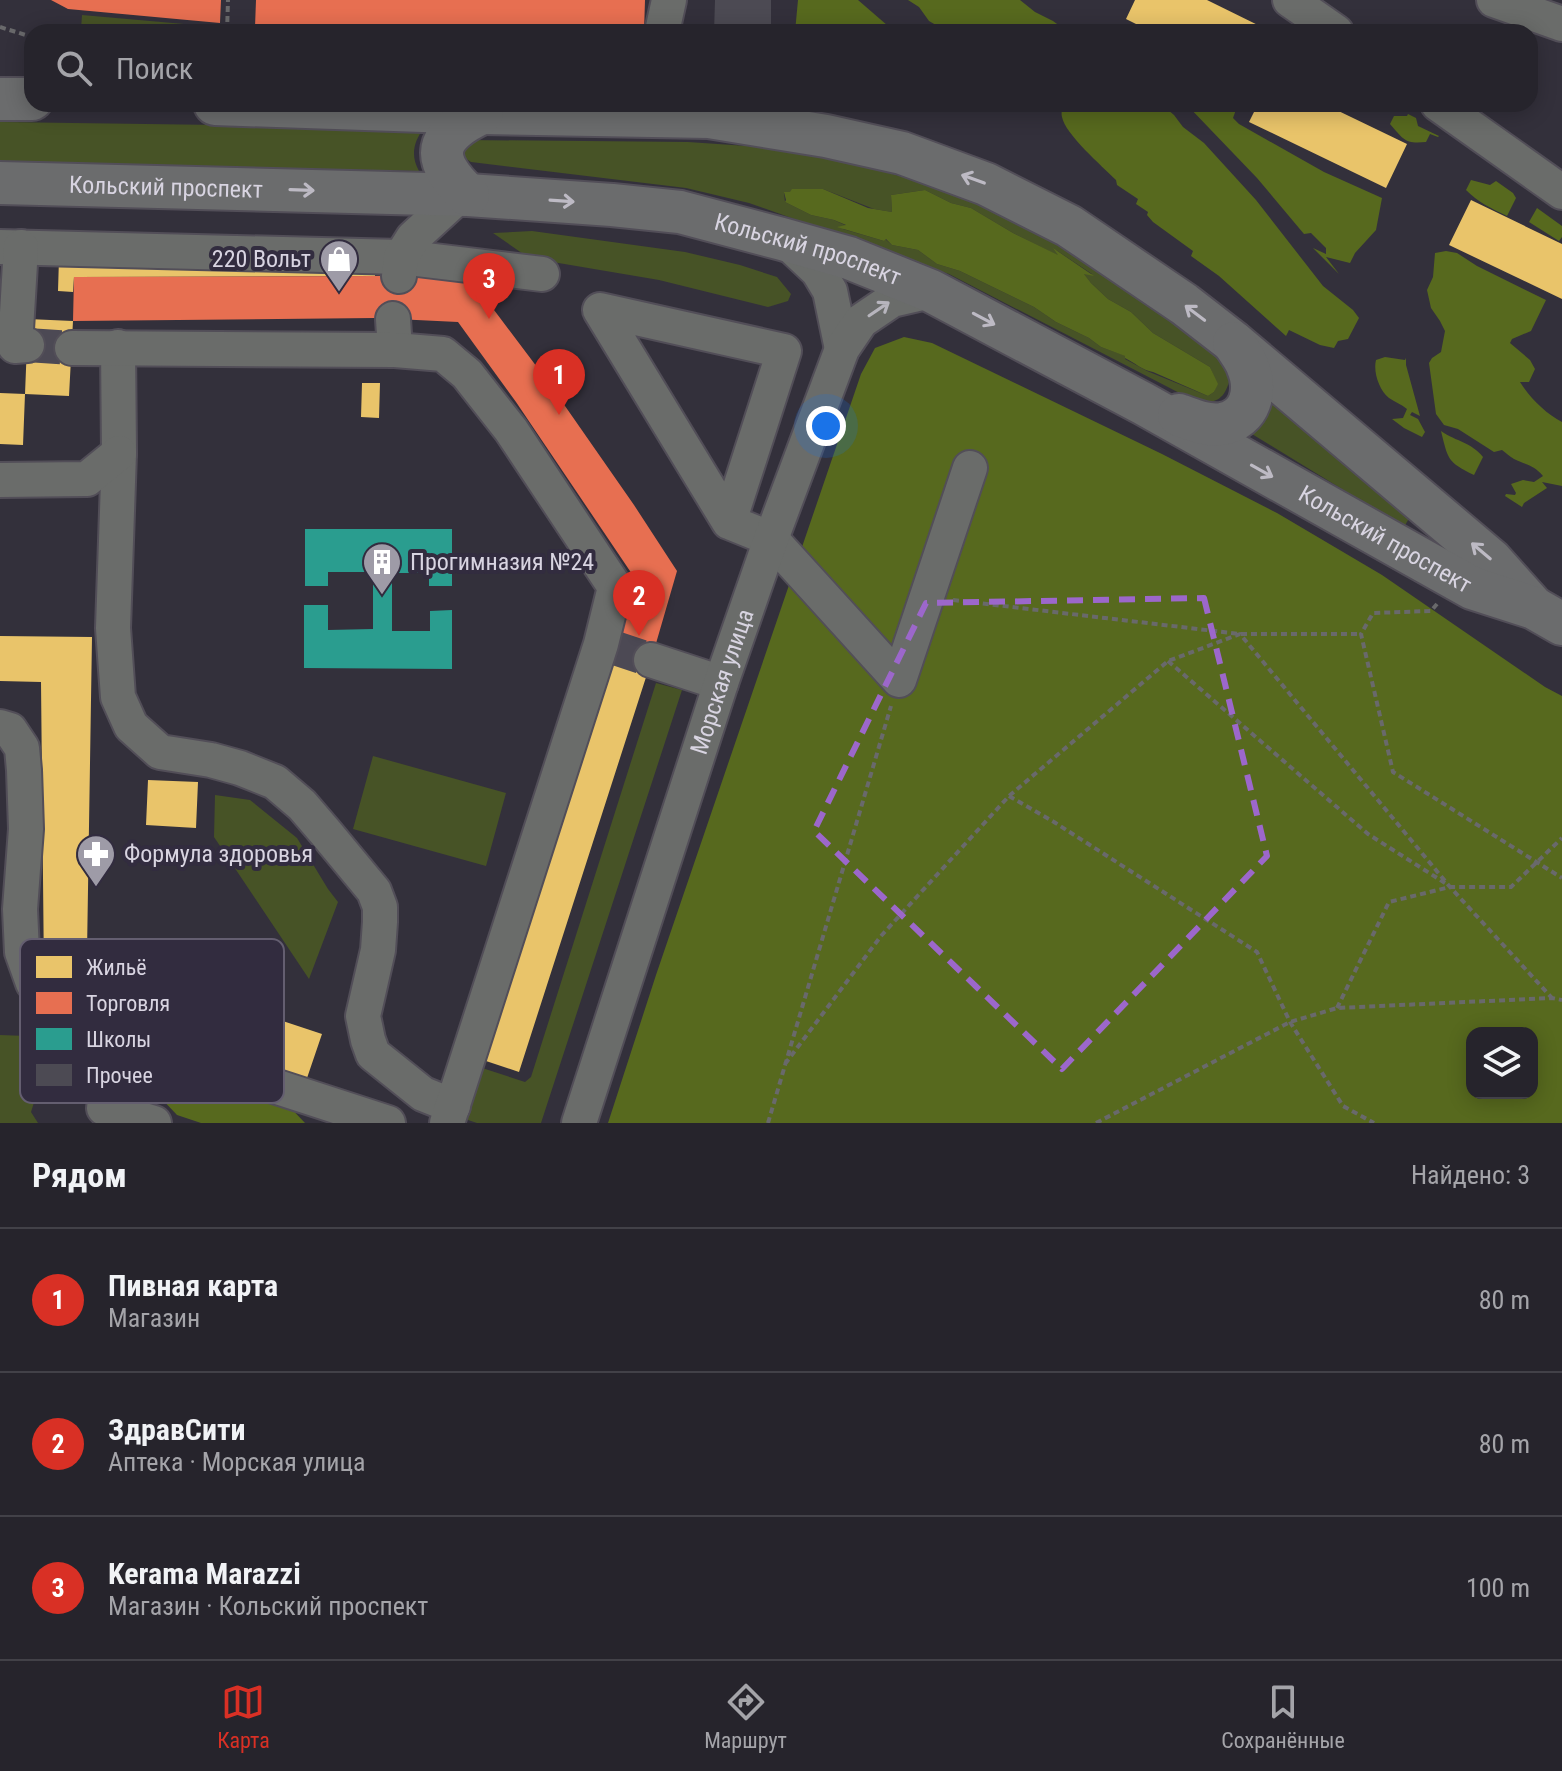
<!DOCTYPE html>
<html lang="ru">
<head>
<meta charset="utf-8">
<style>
	:root { --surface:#26242c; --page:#2e2c34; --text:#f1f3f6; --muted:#a4a4a9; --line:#424148; --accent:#d93025 }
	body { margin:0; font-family:"Roboto Condensed",sans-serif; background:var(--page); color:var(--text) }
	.controls { position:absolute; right:24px; bottom:24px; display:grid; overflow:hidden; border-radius:16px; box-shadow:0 4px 20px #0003 }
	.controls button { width:72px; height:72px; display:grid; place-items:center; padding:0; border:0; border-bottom:2px solid var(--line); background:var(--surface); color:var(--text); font:40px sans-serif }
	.you { position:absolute; left:826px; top:426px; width:28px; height:28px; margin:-20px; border:6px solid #fff; border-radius:50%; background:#1a73e8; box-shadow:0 0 0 12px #1a73e833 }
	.badge { display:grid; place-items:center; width:52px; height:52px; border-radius:50%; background:var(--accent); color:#fff; font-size:26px; font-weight:700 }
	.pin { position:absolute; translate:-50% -66px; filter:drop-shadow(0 2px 4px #0008) }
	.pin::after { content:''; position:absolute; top:42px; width:28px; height:24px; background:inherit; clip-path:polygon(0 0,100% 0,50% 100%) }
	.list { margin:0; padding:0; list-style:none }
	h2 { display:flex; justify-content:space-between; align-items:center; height:104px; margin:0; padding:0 32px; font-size:34px }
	h2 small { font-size:26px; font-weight:400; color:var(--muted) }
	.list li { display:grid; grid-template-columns:52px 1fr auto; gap:24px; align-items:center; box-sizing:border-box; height:144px; padding:0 32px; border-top:2px solid var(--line) }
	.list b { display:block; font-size:30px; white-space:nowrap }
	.list p { margin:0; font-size:26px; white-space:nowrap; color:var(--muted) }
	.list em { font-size:26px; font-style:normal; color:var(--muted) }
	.icon { flex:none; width:44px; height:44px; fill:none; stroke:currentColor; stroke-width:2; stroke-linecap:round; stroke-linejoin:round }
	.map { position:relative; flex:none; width:1562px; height:1123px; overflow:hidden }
	.search { position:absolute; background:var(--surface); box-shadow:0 4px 20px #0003; left:24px; right:24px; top:24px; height:88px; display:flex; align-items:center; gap:20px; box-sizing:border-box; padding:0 28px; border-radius:24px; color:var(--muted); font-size:30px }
	.sheet { height:536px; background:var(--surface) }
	nav { display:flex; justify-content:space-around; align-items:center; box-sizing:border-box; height:112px; border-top:2px solid var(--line); background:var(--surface); font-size:22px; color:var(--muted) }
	nav a { display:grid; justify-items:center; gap:4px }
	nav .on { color:var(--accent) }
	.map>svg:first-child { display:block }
</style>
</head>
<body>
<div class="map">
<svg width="1562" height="1123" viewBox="0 0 1562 1123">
	<rect width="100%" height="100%" fill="#33303b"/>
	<path fill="#475326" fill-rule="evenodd" d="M82 15 218 27V32H90L81 29Z
		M0 122 424 128C414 141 410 155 419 171L0 162Z
		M467 140 688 142 762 147 833 158 929 184 990 208 1066 248 1213 348 1231 375C1225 400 1217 405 1193 400L949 274 749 203 686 188 471 162 462 156ZM823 189 874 209 892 212 891 195 925 190 951 203 971 208 1013 233 1059 256 1056 250 1092 274 1083 273 1091 283 1108 299 1131 312 1153 333 1210 367 1217 384 1214 392 1208 396 1147 371 1125 359 1126 356 1101 347 1089 338 1056 322 1034 307 960 271 937 264 918 250 892 245 885 239 884 241 843 229 847 226 834 220 811 215 785 202 784 193Z
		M532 231 685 252 740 265 777 277 791 294 788 301 768 307 659 280 529 258 493 233Z
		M1272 394 1411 515 1404 527 1247 431C1263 421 1269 414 1272 394Z
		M656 683 682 690 541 1123H477L462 1118 476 1066 525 1082 531 1077Z
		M373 756 506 793 486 866 353 829Z
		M215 795 250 800 297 838 328 889 338 902 309 979 214 837Z
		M0 1035 27 1036 33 1052 30 1090 36 1096 31 1112 38 1123H0Z"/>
	<path fill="#57691e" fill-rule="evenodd" d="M798 0H858L895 32H795Z
		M908 0H1020L1035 12 1053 21 1068 32H948L929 21 919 7Z
		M1063 104H1161L1174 115 1183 127 1204 143 1256 200 1323 286 1353 310 1359 318 1348 339 1338 341 1334 348 1320 345 1289 330 1286 336 1219 276 1191 256 1193 251 1153 222 1147 215 1148 212 1136 204 1138 199 1117 185 1116 180C1102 166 1065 134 1062 117 1061 114 1062 107 1063 104Z
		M1186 104H1238L1233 118 1239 124 1324 172 1382 198 1376 230 1355 253 1350 263 1326 257 1339 274 1313 248 1326 254V248L1311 233 1304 234 1257 178Z
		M1408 114 1416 118 1418 126 1439 136 1438 137 1430 134 1426 142C1405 144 1404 140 1390 124L1394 116H1407Z
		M1471 180 1490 185 1496 181 1513 193 1516 198 1507 216C1492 209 1478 202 1466 190Z
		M792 189H823L868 208 892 212 891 195 925 190 951 203 971 208 1013 233 1058 255 1053 248 1094 276 1084 274 1091 283 1108 299 1131 312 1153 333 1210 367 1218 384 1214 392 1208 396 1153 372C1142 370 1135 363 1125 358V356L1101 347 1089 338 1056 322 1034 307 960 271 937 264 918 250 892 245 886 239 884 241 837 227 846 225 834 220 811 215 785 202 786 200 784 192H790Z
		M1537 208 1562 226V237L1559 241 1529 222Z
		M1446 251 1457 253 1477 266 1546 300 1531 331 1512 339 1510 343 1530 360 1535 369 1529 382H1520C1529 397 1546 414 1562 422V486L1542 482 1547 488 1524 503 1522 507 1505 496 1506 494 1515 495 1516 493 1511 484 1523 480 1534 482 1543 476C1534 465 1526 465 1514 459 1509 456 1506 453 1502 450L1494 452 1458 429 1444 425 1436 414 1429 363 1432 358 1441 352 1445 331 1440 321 1431 308 1427 290 1433 277 1435 253Z
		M904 337 932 343 1162 454 1277 513 1382 575 1545 687 1562 696V1123H608L656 975 861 374 875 348ZM1472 1033H1532V1093H1472Z
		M1385 357 1405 360 1406 358V365L1420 416 1412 412 1410 415 1418 419 1425 432 1422 437 1404 428 1392 419 1403 418 1407 409C1401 404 1395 402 1389 398 1379 390 1373 372 1376 360Z
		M1441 431C1457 442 1471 442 1483 457L1474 475C1447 462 1448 459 1441 431Z
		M168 1058 285 1102 305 1123H201L177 1115 159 1096 154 1066Z"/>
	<path fill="#e9c46a" d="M1135 0H1207L1272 32H1152L1126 19Z
		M1258 104H1324L1407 144 1386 188 1249 122Z
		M1471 200 1562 244V299L1449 245Z
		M59 258 376 262 375 276 74 277 73 292 58 291Z
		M28 319 73 321 69 396 25 394Z
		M362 383H380L379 418 361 417Z
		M0 393 25 394 23 445 0 444Z
		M0 636 92 637 87 953 141 974 322 1034 306 1081 125 1021 75 1002 44 975 41 682 0 681Z
		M605 657 648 671 519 1072 477 1058Z
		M148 780 198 782 196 828 146 825Z"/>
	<path fill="#e76f51" d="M51 0H221L220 23 68 9Z
		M256 0H645L644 32H353L255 27Z
		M467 274 549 383 634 505 677 571 648 671 605 657 632 574 516 402 458 322 375 318 73 321 74 277 375 276Z"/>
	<path fill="#2a9d8f" d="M305 529H452V586H429V573H392V631H430V611L452 610V669L304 668V605H328V630L373 629V572H328V586H305Z"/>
	<path fill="#4c4a53" d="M715 0H771V32H714Z"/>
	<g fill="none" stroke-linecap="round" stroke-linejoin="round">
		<path stroke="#4c4954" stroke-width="34" stroke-dasharray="34 17" stroke-linecap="butt" d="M27 345 72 348
			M609 646 651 660"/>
		<g stroke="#524e58" stroke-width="38">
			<g id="minor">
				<path d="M1290 0 1336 32"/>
				<path d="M1494 0 1562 24"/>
				<path d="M662 32 669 0"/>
				<path d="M1438 104 1562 192"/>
				<path d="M786 241 818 271 830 291 842 349"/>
				<path d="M0 247 401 257 542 274"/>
				<path d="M21 247 15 346 27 345"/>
				<path d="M399 276 401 257 413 238 461 194"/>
				<path d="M393 319 395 350"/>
				<path d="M118 347 119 453 113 628 118 697 131 726 160 752 211 760 240 768 275 782 302 805 326 833 374 891 380 907V922L378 950 363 1016 368 1040 373 1054 423 1094 453 1106"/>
				<path d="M72 348 395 350 443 354 467 374 511 430 615 587 601 644 447 1123"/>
				<path d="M0 480 87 479 119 453"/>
				<path d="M729 522 784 351 600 310 729 522 771 539 899 680 970 468"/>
				<path d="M651 660 721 683"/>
				<path d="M0 727 10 730 22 748 24 770 26 829 20 909 22 952 33 983 63 1014 105 1031 388 1123"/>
				<path d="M104 1108 154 1123"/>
				<path id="s1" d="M579 1123 721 683 771 539 842 349 861 321 892 300 931 291"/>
			</g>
		</g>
		<g stroke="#524e58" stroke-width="46">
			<g id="major">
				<path d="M0 99H32"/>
				<path d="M215 104 482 113 709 117 826 136 902 153 986 184 1069 226 1184 304 1233 342 1491 560 1533 607"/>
				<path id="s2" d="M0 183 468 195 612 205 680 212 782 239 849 258 931 291 1144 404 1472 588 1534 608 1562 624"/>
				<path d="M468 195C429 159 434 135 482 113"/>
				<path d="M1179 415C1192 420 1207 426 1222 424 1251 419 1258 390 1247 365 1244 357 1238 350 1234 343"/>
			</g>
		</g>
		<path stroke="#69696b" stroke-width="4" stroke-dasharray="6 4" stroke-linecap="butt" d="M0 27 32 37
			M227 32 228 0
			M953 600 1240 634H1361
			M1437 604 1431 611 1373 613 1361 634 1393 772 1562 878
			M1168 661 1368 834 1445 883
			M1009 796 1054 822 1257 952 1290 1022 1343 1106 1374 1123
			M1337 1008 1389 902 1450 887H1511L1562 838
			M785 1064 881 936 1009 796 1168 661 1240 634 1450 887 1552 998
			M768 1123 891 706
			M1096 1123 1290 1022 1337 1008 1552 998 1562 1000"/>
		<use href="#minor" stroke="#6a6c6a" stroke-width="34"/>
		<use href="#major" stroke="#6b6c6d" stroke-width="42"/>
	</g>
	<defs><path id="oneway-shaft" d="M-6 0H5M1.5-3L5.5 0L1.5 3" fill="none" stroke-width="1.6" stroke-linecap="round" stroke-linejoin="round" transform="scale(2)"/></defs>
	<g stroke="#bdbac4">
		<use href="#oneway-shaft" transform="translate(973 179) rotate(-160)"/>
		<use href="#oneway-shaft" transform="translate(302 190) rotate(2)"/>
		<use href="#oneway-shaft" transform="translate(562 201) rotate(4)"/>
		<use href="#oneway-shaft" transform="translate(1195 313) rotate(-143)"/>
		<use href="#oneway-shaft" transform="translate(984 319) rotate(28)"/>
		<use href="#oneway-shaft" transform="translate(1262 471) rotate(29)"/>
		<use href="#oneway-shaft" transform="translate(1481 551) rotate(-140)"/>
	</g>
	<use stroke="#b7b5bd" href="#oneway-shaft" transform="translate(879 309) rotate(-34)"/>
	<path fill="none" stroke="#9c67cb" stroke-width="6" stroke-dasharray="16 10" stroke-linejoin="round" d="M1204 598 1267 856 1062 1069 814 831 926 603Z"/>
	<defs>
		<g id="shop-pin" transform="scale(2)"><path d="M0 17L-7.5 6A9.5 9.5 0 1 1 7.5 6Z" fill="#9e9ba7" stroke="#322c3f"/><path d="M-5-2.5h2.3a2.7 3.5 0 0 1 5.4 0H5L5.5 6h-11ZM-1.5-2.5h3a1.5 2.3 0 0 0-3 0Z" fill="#fff"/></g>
		<g id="building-pin" transform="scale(2)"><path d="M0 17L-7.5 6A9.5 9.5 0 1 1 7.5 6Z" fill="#9e9ba7" stroke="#322c3f"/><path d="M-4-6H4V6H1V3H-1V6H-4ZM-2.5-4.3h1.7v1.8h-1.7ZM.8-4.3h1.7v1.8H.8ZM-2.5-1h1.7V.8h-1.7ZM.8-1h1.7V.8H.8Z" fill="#fff"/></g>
		<g id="pharmacy-pin" transform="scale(2)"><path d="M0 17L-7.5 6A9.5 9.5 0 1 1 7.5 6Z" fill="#9e9ba7" stroke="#322c3f"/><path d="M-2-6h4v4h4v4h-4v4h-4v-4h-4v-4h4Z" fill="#fff"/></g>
	</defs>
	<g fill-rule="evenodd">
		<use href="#shop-pin" x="339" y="259"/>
		<use href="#building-pin" x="382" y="562"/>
		<use href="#pharmacy-pin" x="96" y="854"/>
	</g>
	<g text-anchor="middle" stroke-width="8" stroke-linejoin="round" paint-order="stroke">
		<g font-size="24" fill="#d8d4e1" stroke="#322c3f">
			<text dy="8" stroke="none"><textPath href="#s2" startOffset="166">Кольский проспект</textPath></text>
			<text dy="8" stroke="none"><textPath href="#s2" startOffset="814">Кольский проспект</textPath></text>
			<text dy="8" stroke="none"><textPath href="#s2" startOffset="1462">Кольский проспект</textPath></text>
			<text dy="8" stroke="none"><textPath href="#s1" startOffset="464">Морская улица</textPath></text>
		</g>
		<g font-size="24" fill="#d8d4e1" stroke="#322c3f" text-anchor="start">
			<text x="311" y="267" text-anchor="end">220 Вольт</text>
			<text x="410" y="570">Прогимназия №24</text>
			<text x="124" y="862">Формула здоровья</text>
		</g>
	</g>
	<rect x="20" y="939" width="264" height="164" rx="12" fill="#322c3f" stroke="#645e70" stroke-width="2"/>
	<rect x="36" y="956" width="36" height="22" fill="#e9c46a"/>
	<rect x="36" y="992" width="36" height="22" fill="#e76f51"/>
	<rect x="36" y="1028" width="36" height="22" fill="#2a9d8f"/>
	<rect x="36" y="1064" width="36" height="22" fill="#4c4a53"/>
	<g font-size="22" fill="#d8d4e1">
		<text x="86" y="975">Жильё</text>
		<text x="86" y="1011">Торговля</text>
		<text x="86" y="1047">Школы</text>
		<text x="86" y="1083">Прочее</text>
	</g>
</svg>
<div class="controls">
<button><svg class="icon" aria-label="layers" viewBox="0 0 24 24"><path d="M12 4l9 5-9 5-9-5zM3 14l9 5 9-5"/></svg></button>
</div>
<div class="you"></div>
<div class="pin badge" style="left:559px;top:415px">1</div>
<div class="pin badge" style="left:639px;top:636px">2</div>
<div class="pin badge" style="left:489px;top:319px">3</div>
<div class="search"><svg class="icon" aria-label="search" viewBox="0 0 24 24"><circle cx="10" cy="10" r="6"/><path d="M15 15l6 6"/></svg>Поиск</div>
</div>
<section class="sheet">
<h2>Рядом<small>Найдено: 3</small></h2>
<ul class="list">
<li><span class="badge">1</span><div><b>Пивная карта</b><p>Магазин</p></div><em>80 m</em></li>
<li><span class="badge">2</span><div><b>ЗдравСити</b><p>Аптека · Морская улица</p></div><em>80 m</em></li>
<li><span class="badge">3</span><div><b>Kerama Marazzi</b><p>Магазин · Кольский проспект</p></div><em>100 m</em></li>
</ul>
</section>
<nav>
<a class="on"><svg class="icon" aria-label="map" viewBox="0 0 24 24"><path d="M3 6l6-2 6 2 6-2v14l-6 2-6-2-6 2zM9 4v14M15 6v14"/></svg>Карта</a>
<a><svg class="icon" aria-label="directions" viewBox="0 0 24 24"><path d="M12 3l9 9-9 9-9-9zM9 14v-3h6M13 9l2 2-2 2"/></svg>Маршрут</a>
<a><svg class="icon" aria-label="saved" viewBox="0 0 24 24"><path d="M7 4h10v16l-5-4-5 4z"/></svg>Сохранённые</a>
</nav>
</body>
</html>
